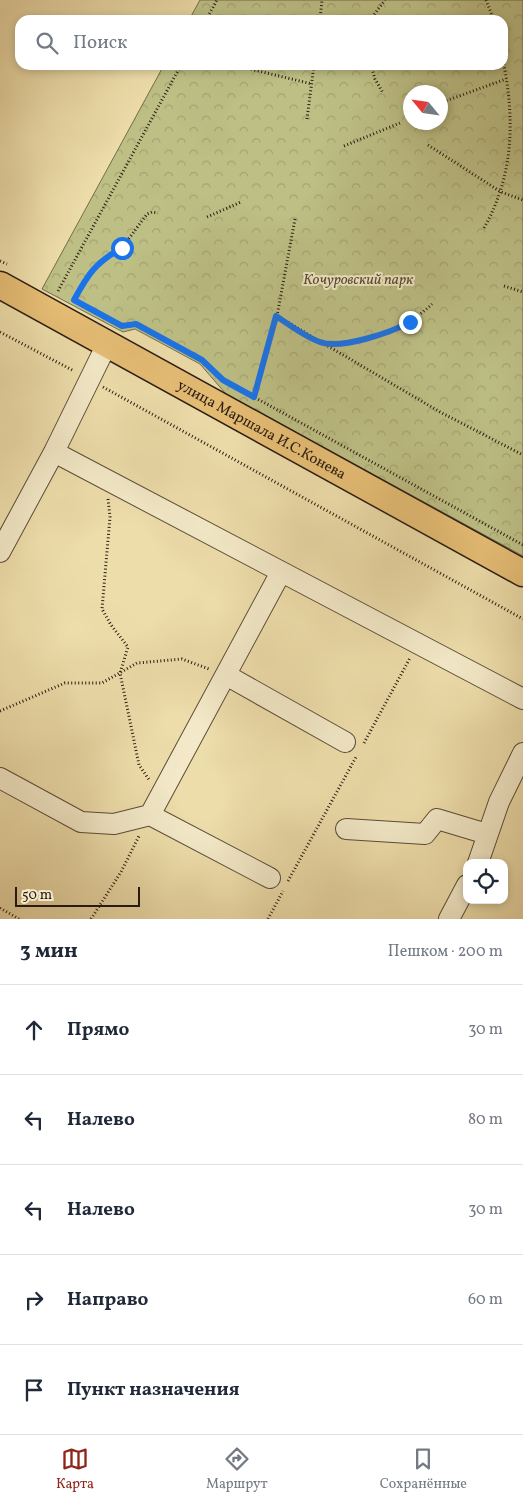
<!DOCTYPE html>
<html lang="ru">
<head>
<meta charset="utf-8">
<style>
	:root { --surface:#fff; --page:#f2f2f3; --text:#1f2937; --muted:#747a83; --line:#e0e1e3; --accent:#8f2418 }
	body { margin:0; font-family:Vollkorn,serif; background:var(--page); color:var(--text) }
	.controls { position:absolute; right:15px; bottom:15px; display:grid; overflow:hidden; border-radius:10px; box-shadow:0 2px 8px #0003 }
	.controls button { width:45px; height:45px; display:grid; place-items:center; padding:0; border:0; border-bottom:1px solid var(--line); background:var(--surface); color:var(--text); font:25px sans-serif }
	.compass { position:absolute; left:403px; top:85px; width:45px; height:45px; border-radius:50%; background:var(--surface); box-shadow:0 2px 8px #0003; rotate:299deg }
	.scale { position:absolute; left:15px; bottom:12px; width:125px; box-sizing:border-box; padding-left:5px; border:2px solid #2a1b12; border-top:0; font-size:14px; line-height:18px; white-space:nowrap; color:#2a1b12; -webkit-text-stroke:4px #f3e9c8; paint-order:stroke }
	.stop { position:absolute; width:15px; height:15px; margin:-11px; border:4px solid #1a73e8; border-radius:50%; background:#fff }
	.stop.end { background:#1a73e8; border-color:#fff; box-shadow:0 1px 5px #0008 }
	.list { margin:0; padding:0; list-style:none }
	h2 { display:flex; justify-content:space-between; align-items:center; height:65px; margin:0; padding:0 20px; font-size:21px }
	h2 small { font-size:16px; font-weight:400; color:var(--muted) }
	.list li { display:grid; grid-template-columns:32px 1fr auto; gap:15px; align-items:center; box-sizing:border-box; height:90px; padding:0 20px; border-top:1px solid var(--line) }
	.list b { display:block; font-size:19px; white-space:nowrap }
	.list em { font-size:16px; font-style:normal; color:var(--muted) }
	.icon { flex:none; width:28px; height:28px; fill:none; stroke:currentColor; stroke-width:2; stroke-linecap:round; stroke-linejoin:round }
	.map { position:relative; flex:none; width:523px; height:919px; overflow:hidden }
	.search { position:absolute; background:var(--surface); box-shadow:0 2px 8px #0003; left:15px; right:15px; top:15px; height:55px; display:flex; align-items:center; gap:12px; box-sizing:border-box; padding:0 18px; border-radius:15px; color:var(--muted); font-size:19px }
	.sheet { height:515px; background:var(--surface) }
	nav { display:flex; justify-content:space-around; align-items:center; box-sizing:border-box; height:70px; border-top:1px solid var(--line); background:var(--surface); font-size:14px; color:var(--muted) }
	nav a { display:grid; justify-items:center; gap:2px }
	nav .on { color:var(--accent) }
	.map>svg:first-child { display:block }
</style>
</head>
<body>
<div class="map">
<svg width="523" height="919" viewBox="0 0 523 919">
	<defs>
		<pattern id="park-crowns" width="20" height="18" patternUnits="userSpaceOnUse" patternTransform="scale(1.25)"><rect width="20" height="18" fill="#bdbf85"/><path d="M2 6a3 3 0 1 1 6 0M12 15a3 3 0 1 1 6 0" fill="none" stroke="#a3a472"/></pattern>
	</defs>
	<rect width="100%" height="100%" fill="#edddaa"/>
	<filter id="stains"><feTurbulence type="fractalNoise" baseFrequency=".004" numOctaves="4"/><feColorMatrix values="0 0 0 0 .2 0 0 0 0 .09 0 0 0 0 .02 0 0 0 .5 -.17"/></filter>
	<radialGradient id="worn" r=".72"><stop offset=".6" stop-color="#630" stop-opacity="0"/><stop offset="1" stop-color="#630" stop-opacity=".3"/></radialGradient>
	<path fill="url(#park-crowns)" stroke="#746d4c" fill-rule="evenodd" d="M200 0H523V556L226 394 200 364 135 329 123 332 42 289 164 65H503V20H189ZM410 92H440V122H410Z"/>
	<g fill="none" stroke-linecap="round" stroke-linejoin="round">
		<g stroke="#5b4c38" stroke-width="22">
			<path id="minor" d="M54 452 523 699
				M0 552 54 452 107 344
				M226 675 345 742
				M0 778 81 822 114 824 150 815 270 878
				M150 815 281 572
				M346 829 425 834 437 819 487 834
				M478 863 499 802 523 753
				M449 919 467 885"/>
		</g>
		<g stroke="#2a1b12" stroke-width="29">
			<g id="major">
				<path id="s1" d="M0 285 523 573"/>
			</g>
		</g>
		<path stroke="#2a1b12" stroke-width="3" stroke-dasharray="1 2.5" stroke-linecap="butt" d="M486 0 494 20
			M206 20 217 0
			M320 20 322 0
			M370 20 385 0
			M234 65 312 84
			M371 65 375 79 383 93
			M440 103 506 79
			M307 119 314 65
			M428 145 501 192 523 200
			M344 146 400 123
			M207 217 241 202
			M295 219 277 316 440 412 523 455
			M484 228C514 175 515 119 503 60
			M0 261 7 264
			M504 286 523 292
			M58 291 181 65
			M74 300 91 271 104 258 122 248 147 214 152 212 158 213
			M92 310 122 326 136 324 202 360 223 380 523 545
			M0 332 74 371
			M322 343C362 344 403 332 432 304
			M103 387 523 619
			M254 397 277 316
			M108 499 110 517 102 609 111 625 128 647 120 673 139 765 150 781
			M0 711 65 683H102L137 663 182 659 209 669
			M364 743 410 658
			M288 881 356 757
			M0 908 19 919
			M91 919 121 872 139 836
			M268 919 283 891"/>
		<use href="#minor" stroke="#f3e9c8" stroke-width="20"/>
		<use href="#major" stroke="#e6be75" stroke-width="26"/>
	</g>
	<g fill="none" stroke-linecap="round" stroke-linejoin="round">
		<path stroke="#1a73e8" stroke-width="6" d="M122 248C96 262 88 274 74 300L122 326 136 324 202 360 223 380 254 397 276 316C290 325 305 337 320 342 341 350 392 332 410 322"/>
	</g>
	<g text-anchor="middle" stroke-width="4" stroke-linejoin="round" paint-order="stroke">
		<g font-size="15" font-style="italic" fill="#564c34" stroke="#f3e9c8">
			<text x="358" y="284">Кочуровский парк</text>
		</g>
		<g font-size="15" fill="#2a1b12" stroke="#f3e9c8">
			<text dy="5" stroke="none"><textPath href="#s1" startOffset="299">улица Маршала И.С.Конева</textPath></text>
		</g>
	</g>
	<rect width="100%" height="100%" filter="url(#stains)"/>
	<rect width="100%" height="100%" fill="url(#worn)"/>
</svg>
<div class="controls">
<button><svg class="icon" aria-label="locate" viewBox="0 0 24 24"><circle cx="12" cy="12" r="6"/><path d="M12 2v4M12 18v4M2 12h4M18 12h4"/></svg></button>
</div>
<svg class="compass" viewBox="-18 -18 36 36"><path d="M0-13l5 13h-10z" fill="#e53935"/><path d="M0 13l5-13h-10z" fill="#747a83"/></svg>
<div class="scale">50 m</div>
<div class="stop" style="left:122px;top:248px"></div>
<div class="stop end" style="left:410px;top:322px"></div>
<div class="search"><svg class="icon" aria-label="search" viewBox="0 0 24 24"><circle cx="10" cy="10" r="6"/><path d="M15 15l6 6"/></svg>Поиск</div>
</div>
<section class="sheet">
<h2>3 мин<small>Пешком · 200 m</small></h2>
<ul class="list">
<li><svg class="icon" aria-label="ahead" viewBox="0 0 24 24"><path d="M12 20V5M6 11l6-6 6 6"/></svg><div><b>Прямо</b></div><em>30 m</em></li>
<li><svg class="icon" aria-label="left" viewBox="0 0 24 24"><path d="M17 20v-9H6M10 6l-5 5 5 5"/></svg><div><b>Налево</b></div><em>80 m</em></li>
<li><svg class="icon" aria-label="left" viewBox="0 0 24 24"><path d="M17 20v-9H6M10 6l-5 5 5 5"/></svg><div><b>Налево</b></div><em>30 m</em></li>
<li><svg class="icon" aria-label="right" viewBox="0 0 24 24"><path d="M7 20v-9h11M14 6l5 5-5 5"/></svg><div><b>Направо</b></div><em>60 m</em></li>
<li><svg class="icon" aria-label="arrive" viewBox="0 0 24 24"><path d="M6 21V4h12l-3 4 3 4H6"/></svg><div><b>Пункт назначения</b></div></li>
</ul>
</section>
<nav>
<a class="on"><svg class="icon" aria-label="map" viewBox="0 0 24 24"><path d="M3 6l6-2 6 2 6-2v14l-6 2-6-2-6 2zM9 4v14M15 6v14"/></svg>Карта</a>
<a><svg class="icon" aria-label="directions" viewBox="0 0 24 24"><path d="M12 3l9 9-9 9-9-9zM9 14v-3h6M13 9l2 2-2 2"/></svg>Маршрут</a>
<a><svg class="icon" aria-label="saved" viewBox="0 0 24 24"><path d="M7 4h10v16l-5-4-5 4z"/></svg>Сохранённые</a>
</nav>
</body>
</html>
